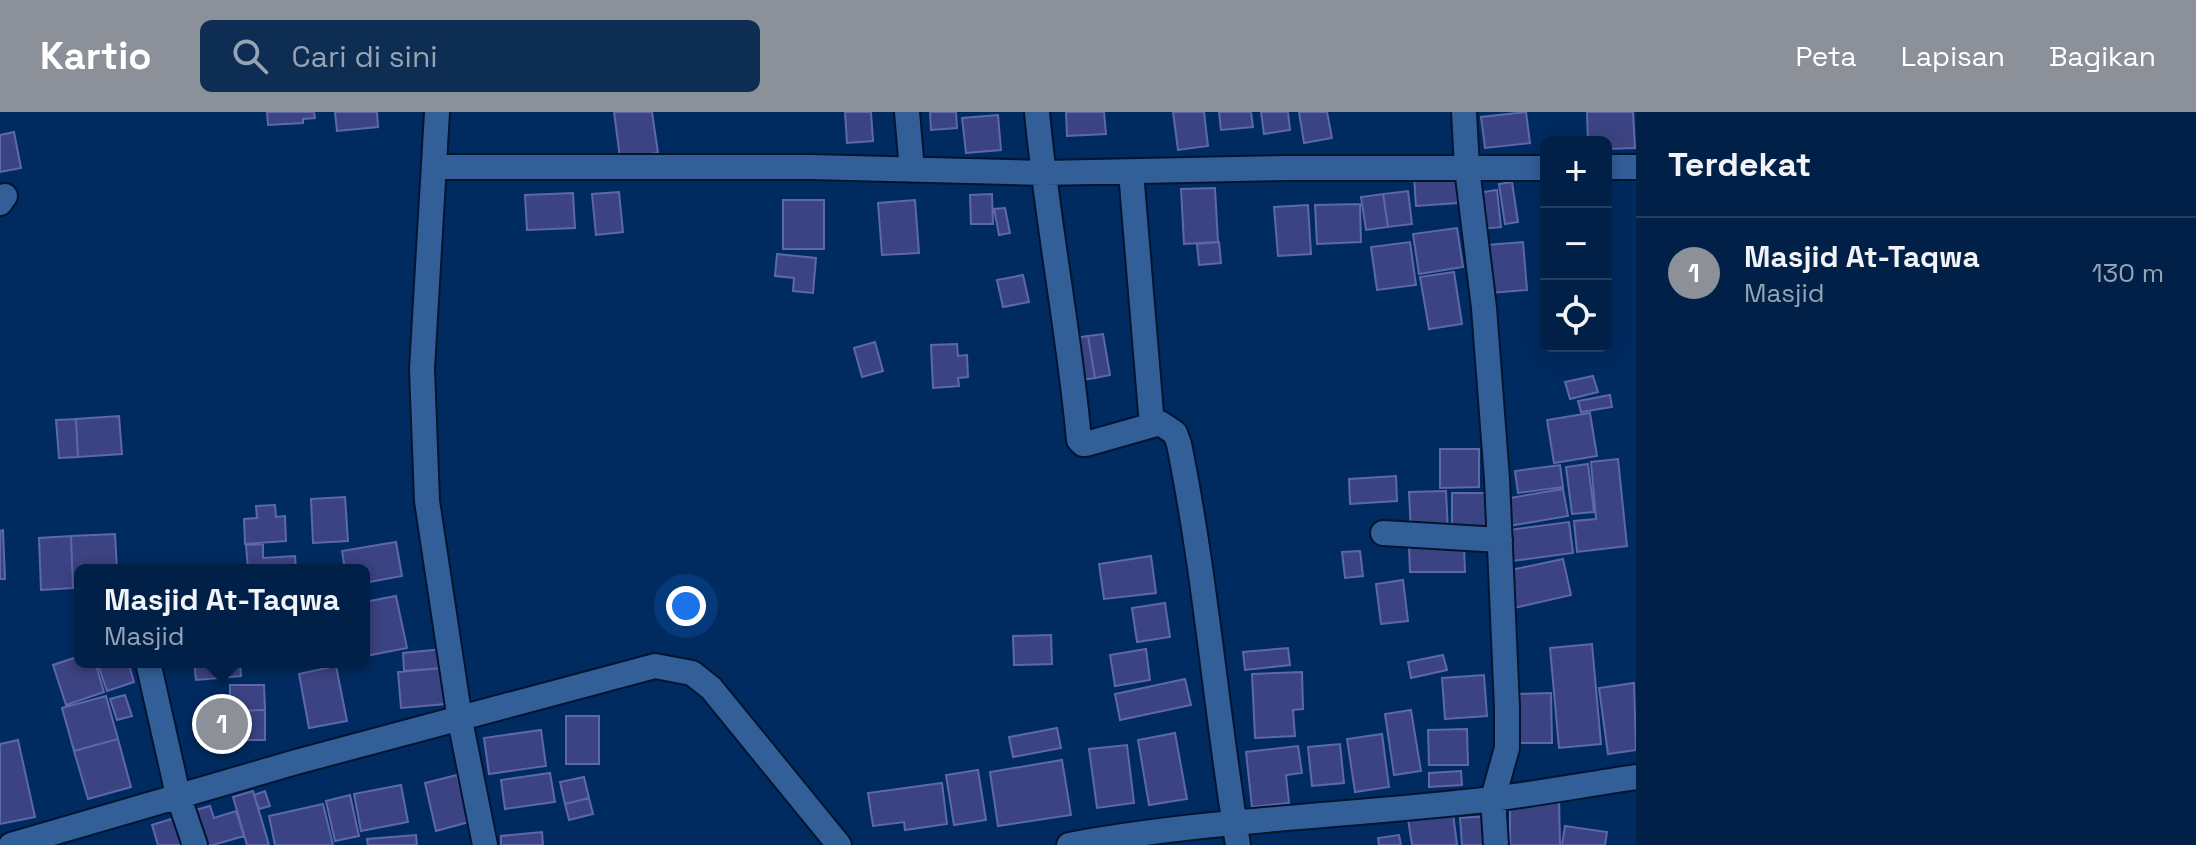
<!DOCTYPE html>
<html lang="id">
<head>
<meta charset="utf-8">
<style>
	:root { --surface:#002048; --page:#0e2d52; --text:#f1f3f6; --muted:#95a3b4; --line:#223e60; --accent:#8c9099 }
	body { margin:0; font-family:"Space Grotesk",sans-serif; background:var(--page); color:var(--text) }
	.controls { position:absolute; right:24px; top:24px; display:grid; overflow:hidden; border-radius:12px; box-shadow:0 4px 20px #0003 }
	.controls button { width:72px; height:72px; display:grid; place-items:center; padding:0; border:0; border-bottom:2px solid var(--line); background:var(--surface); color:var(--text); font:40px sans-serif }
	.you { position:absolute; left:686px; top:494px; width:28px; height:28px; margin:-20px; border:6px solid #fff; border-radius:50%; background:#1a73e8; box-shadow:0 0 0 12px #1a73e833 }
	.badge { display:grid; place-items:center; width:52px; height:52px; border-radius:50%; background:var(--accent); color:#fff; font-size:26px; font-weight:700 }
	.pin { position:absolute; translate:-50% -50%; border:4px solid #fff; box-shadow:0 2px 8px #0006 }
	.popup { position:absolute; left:74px; top:452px; width:296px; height:104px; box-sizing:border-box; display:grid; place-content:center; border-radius:12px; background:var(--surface); filter:drop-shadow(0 2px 6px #0005); font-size:26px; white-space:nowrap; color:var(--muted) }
	.popup b { font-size:30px; color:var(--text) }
	.popup::after { content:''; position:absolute; left:50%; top:100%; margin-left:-16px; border:16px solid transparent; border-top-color:var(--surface) }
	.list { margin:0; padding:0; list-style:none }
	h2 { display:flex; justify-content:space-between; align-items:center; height:104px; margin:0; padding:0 32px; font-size:34px }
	h2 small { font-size:26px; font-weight:400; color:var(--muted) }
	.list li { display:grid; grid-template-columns:52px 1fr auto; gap:24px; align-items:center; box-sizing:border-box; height:112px; padding:0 32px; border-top:2px solid var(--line) }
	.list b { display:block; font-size:30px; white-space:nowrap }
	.list p { margin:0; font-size:26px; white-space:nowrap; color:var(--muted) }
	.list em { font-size:26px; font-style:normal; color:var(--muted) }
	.icon { flex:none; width:44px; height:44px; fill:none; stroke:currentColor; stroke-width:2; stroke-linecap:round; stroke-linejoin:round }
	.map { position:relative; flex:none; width:1636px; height:733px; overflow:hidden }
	header { display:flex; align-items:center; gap:48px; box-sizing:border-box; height:112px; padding:0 40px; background:var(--accent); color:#fff }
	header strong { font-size:38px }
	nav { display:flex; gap:44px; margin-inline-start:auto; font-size:28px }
	.search { width:560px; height:72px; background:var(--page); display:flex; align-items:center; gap:20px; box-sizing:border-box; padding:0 28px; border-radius:12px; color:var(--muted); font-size:30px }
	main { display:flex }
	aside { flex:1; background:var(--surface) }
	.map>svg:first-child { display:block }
</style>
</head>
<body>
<header>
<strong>Kartio</strong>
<div class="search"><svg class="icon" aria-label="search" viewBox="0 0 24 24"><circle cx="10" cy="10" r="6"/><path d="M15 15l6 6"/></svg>Cari di sini</div>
<nav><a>Peta</a><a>Lapisan</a><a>Bagikan</a></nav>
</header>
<main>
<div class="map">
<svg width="1636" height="733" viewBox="0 0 1636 733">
	<rect width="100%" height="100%" fill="#002b60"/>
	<path fill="#3c4383" stroke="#5e67aa" stroke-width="2" d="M267 0H314L315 6 303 7V11L268 13Z
		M335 0H377L378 15 337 19Z
		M614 0H652L658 41 620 46Z
		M845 0H871L873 29 847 31Z
		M930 0H956L957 16 931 18Z
		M1066 0H1104L1106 22 1067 24Z
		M1173 0H1204L1208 34 1178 38Z
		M1219 0H1251L1253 15 1221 18Z
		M1261 0H1288L1290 18 1264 22Z
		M1299 0H1327L1332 26 1304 31Z
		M1526 0 1530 31 1485 36 1481 5Z
		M1587 0H1633L1635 36 1606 37V30H1588Z
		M998 3 1001 38 966 41 962 6Z
		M14 20 21 56 0 60V23Z
		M1456 61 1458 91 1416 94 1414 64Z
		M1512 70 1518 110 1505 112 1499 72Z
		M1215 76 1218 130 1184 132 1181 77Z
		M1497 78 1501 115 1481 117 1477 81Z
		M1408 79 1412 112 1388 115 1383 82Z
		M619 80 623 120 596 123 592 82Z
		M573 81 575 116 527 118 525 83Z
		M992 82 993 112H971L970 83Z
		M1383 82 1388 115 1366 118 1361 85Z
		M783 88H824V137H783Z
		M915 88 919 141 882 143 878 91Z
		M1360 92 1361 130 1317 132 1315 93Z
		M1308 93 1311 142 1278 144 1274 95Z
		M1005 96 1010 121 999 123 994 97Z
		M1457 116 1463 155 1419 162 1413 122Z
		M1219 130 1221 151 1199 153 1197 132Z
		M1410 130 1416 173 1377 178 1371 135Z
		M1523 130 1527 178 1491 181 1487 133Z
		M777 142 816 146 813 181 793 179 794 166 775 164Z
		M1454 160 1462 212 1429 217 1420 165Z
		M1023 163 1029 190 1003 195 997 168Z
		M1103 222 1110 263 1095 266 1088 224Z
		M1088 224 1095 266 1076 269 1069 227Z
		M875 230 883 259 862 265 854 236Z
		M957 232 958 244 967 243 968 265 958 266 959 274 933 276 931 233Z
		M1593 264 1598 280 1570 287 1565 270Z
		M1610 283 1612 295 1581 300 1578 289Z
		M1590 301 1597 344 1554 351 1547 308Z
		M119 304 122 342 78 345 76 307Z
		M76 307 78 345 59 346 56 308Z
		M1440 337H1479V375L1440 376Z
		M1618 347 1627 434 1577 440 1574 409 1596 407 1591 350Z
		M1588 352 1594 400 1572 402 1566 355Z
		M1560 353 1563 375 1518 381 1515 359Z
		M1396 364 1397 389 1350 392 1349 367Z
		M1563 377 1568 404 1503 415 1498 388Z
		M1446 379 1448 420 1411 422 1409 380Z
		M1452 381H1487L1488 424H1452Z
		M345 385 348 429 313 431 311 387Z
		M275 393 276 405 285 404 286 429 245 432 244 407 257 406 256 394Z
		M1569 410 1573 441 1512 449 1508 418Z
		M3 418 5 467H0V419Z
		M115 422 117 458H80V476H73L71 424Z
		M71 424 73 476 41 478 39 426Z
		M396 430 402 464 364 471V458H345L342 439Z
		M263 432V446L295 444 296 458H248L246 433Z
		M1409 434H1464L1465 460H1410Z
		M1360 439 1363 464 1345 466 1342 440Z
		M1151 444 1156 481 1104 487 1099 452Z
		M1563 447 1571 483 1514 496 1506 459Z
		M1403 468 1408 509 1381 512 1376 472Z
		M396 484 407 536 366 544 364 490Z
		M1165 491 1170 525 1137 530 1132 496Z
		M1051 523 1052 552 1014 553 1013 524Z
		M1592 532 1601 632 1559 636 1550 536Z
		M1288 536 1290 553 1245 558 1243 540Z
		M442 537 443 556 404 559 403 541Z
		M1146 537 1150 568 1115 574 1110 543Z
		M1443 543 1447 558 1411 566 1408 550Z
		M80 544V550H95L104 580 66 593 53 553Z
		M97 550H128L134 570 107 579Z
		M194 550H240L241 564 196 568Z
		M336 554 347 609 309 616 299 562Z
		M443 556 446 592 401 596 398 560Z
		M1302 560 1303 597 1293 598 1295 624 1255 626 1252 562Z
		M1484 563 1487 604 1445 607 1442 566Z
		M1185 567 1191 593 1120 608 1115 582Z
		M1634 571 1636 638 1608 642 1599 576Z
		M230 573H264L265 598 230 599Z
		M1551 581 1552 631H1515L1514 582Z
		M125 583 132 604 117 608 110 587Z
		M106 584 118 627 74 639 62 596Z
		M265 598V628H230V599Z
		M1411 598 1421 659 1394 663 1385 602Z
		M566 604H599V652H566Z
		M1057 616 1061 636 1013 645 1009 625Z
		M1467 617 1468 653H1429L1428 618Z
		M541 618 546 654 489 662 484 626Z
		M1175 621 1187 687 1149 693 1138 628Z
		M1382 622 1389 675 1355 680 1347 627Z
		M118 627 131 675 88 687 74 639Z
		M18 628 35 705 0 712V632Z
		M1340 632 1344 671 1312 674 1308 635Z
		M1127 633 1134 691 1097 696 1089 637Z
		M1298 634 1302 661 1286 663 1289 691 1252 695 1246 640Z
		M1062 648 1071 703 998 714 990 660Z
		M978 658 986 708 954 713 946 663Z
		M1461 659 1462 673 1429 675V661Z
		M550 661 555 690 505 697 501 668Z
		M457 663 469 710 436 719 425 671Z
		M584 665 589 686 565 692 560 670Z
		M942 671 947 712 905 718 904 710 873 714 868 681Z
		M401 673 408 710 361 719 354 682Z
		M253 679 269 733H247L233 685Z
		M265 679 270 694 259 697 254 683Z
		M350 683 359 724 335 729 326 689Z
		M589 686 593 702 569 708 565 692Z
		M1510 686H1559L1560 733H1510Z
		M323 692 333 733H275L269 704Z
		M210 694 214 706 236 699 244 724 213 733H202L192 699Z
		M1453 701 1457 733H1412L1408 707Z
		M181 704 190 733H158L152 713Z
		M1489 704 1491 733H1462L1460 706Z
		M1565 714 1607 720 1605 733H1562Z
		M542 720 543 733H501V724Z
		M416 723 417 733H368L367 727Z
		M1399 723 1401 733H1379L1378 726Z"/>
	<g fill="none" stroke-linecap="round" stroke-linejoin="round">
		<g stroke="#011531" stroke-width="28">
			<path id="minor" d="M437 0 422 257 427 389 460 608 485 733
				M907 0 912 58
				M1037 0C1047 110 1069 218 1079 328L1083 332H1086L1160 311 1175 321 1179 332C1206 465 1216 600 1238 733
				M1464 0 1467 56 1484 196 1497 367 1507 596V636L1493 686 1496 733
				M435 55H810L1043 61 1287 56H1546
				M1606 55H1636
				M1131 60 1152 313
				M0 91 5 84
				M1383 421 1500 428
				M148 550 178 683 195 733
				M11 733 296 650 655 554 692 561 711 576 839 733
				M1069 733C1209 707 1351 704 1492 687 1540 681 1588 672 1636 665"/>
		</g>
		<use href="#minor" stroke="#335f98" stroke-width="24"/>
	</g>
</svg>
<div class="controls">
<button>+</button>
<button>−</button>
<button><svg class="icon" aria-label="locate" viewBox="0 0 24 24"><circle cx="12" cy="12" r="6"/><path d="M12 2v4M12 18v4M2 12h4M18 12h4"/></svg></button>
</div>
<div class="you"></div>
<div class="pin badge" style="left:222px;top:612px">1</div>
<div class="popup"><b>Masjid At-Taqwa</b>Masjid</div>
</div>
<aside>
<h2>Terdekat<small></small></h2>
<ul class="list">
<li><span class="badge">1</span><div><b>Masjid At-Taqwa</b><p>Masjid</p></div><em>130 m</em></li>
</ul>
</aside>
</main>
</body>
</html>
